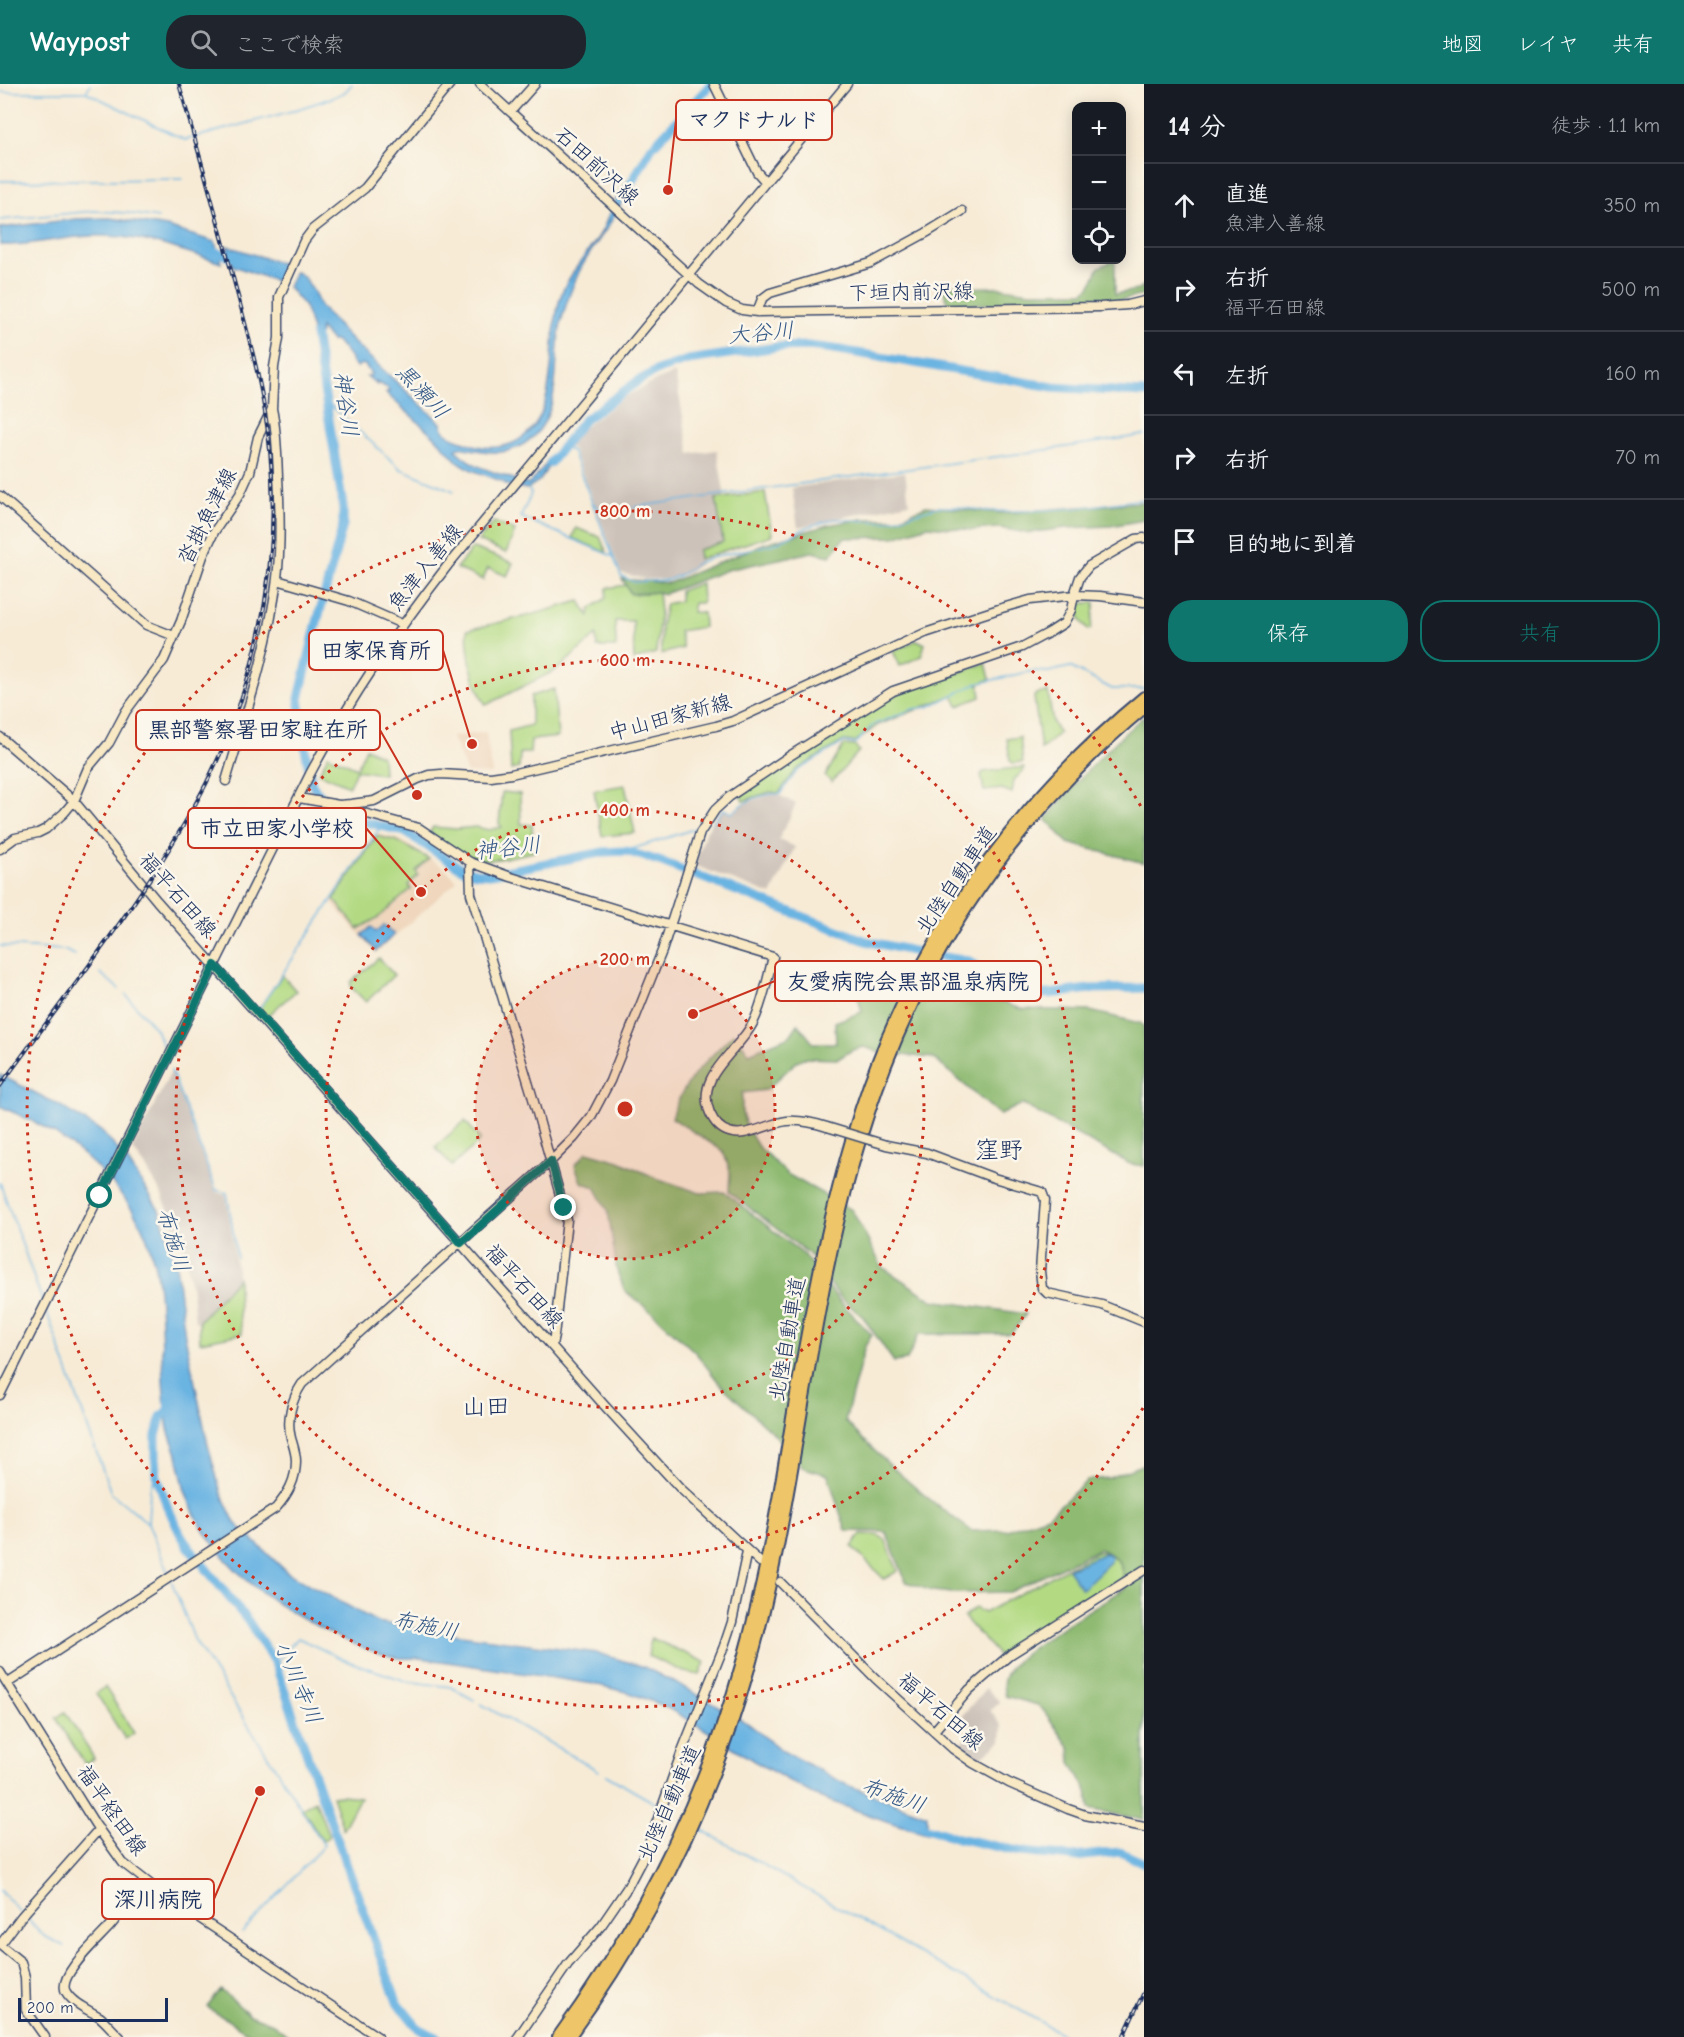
<!DOCTYPE html>
<html lang="ja">
<head>
<meta charset="utf-8">
<style>
	:root { --surface:#171b24; --page:#20242c; --text:#f1f3f6; --muted:#9ea1a6; --line:#363941; --accent:#0f766e }
	body { margin:0; font-family:"Comic Neue","Klee One",sans-serif; background:var(--page); color:var(--text) }
	.controls { position:absolute; right:18px; top:18px; display:grid; overflow:hidden; border-radius:12px; box-shadow:0 3px 15px #0003 }
	.controls button { width:54px; height:54px; display:grid; place-items:center; padding:0; border:0; border-bottom:2px solid var(--line); background:var(--surface); color:var(--text); font:30px sans-serif }
	.scale { position:absolute; left:18px; bottom:15px; width:150px; box-sizing:border-box; padding-left:6px; border:3px solid #1b2f5e; border-top:0; font-size:16px; line-height:21px; white-space:nowrap; color:#1b2f5e; -webkit-text-stroke:4px #fbf7ec; paint-order:stroke }
	.stop { position:absolute; width:18px; height:18px; margin:-14px; border:4px solid #0f766e; border-radius:50%; background:#fff }
	.stop.end { background:#0f766e; border-color:#fff; box-shadow:0 2px 6px #0008 }
	.list { margin:0; padding:0; list-style:none }
	h2 { display:flex; justify-content:space-between; align-items:center; height:78px; margin:0; padding:0 24px; font-size:26px }
	h2 small { font-size:20px; font-weight:400; color:var(--muted) }
	.list li { display:grid; grid-template-columns:39px 1fr auto; gap:18px; align-items:center; box-sizing:border-box; height:84px; padding:0 24px; border-top:2px solid var(--line) }
	.list b { display:block; font-size:22px; white-space:nowrap }
	.list p { margin:0; font-size:20px; white-space:nowrap; color:var(--muted) }
	.list em { font-size:20px; font-style:normal; color:var(--muted) }
	.actions { display:flex; gap:12px; padding:18px 24px }
	.actions a { flex:1; padding:14px 0; border:2px solid var(--accent); border-radius:24px; text-align:center; font-size:21px; color:var(--accent) }
	.actions .main { background:var(--accent); color:#fff }
	.icon { flex:none; width:33px; height:33px; fill:none; stroke:currentColor; stroke-width:2; stroke-linecap:round; stroke-linejoin:round }
	.map { position:relative; flex:none; width:1144px; height:1953px; overflow:hidden }
	header { display:flex; align-items:center; gap:36px; box-sizing:border-box; height:84px; padding:0 30px; background:var(--accent); color:#fff }
	header strong { font-size:28px }
	nav { display:flex; gap:33px; margin-inline-start:auto; font-size:21px }
	.search { width:420px; height:54px; background:var(--page); display:flex; align-items:center; gap:15px; box-sizing:border-box; padding:0 21px; border-radius:24px; color:var(--muted); font-size:22px }
	main { display:flex }
	aside { flex:1; background:var(--surface) }
	.map>svg:first-child { display:block }
</style>
</head>
<body>
<header>
<strong>Waypost</strong>
<div class="search"><svg class="icon" aria-label="search" viewBox="0 0 24 24"><circle cx="10" cy="10" r="6"/><path d="M15 15l6 6"/></svg>ここで検索</div>
<nav><a>地図</a><a>レイヤ</a><a>共有</a></nav>
</header>
<main>
<div class="map">
<svg width="1144" height="1953" viewBox="0 0 1144 1953">
	<rect width="100%" height="100%" fill="#fbf7ec"/>
	<filter id="ink" filterUnits="userSpaceOnUse"><feTurbulence type="fractalNoise" baseFrequency=".0167" numOctaves="2"/><feDisplacementMap in="SourceGraphic" scale="12" xChannelSelector="R" yChannelSelector="G"/><feConvolveMatrix kernelMatrix="1 2 1 2 8 2 1 2 1" color-interpolation-filters="sRGB"/></filter>
	<filter id="wash" filterUnits="userSpaceOnUse"><feTurbulence type="fractalNoise" baseFrequency=".008" numOctaves="4" result="noise"/><feDisplacementMap in="SourceGraphic" scale="24" xChannelSelector="R" yChannelSelector="G"/><feGaussianBlur stdDeviation="1.35" result="paint"/><feColorMatrix in="noise" values="0 0 0 0 0 0 0 0 0 0 0 0 0 0 0 0 0 1.4 0 .05"/><feComposite in="paint" operator="in"/></filter>
	<g filter="url(#wash)">
		<rect width="100%" height="100%" fill="#f7ebd6"/>
		<path fill="#efd6bc" d="M486 648 492 690 467 689 452 653Z
			M375 749 401 756 446 785 457 797 376 869 330 817Z"/>
		<path fill="#cdc2b9" d="M675 289 690 370 717 366 725 414 717 416 723 459 698 466 700 480 685 490 667 495H645L621 489 573 365 566 362 579 347 626 312 657 296Z
			M905 388 909 419 798 443 792 404Z
			M769 711H779L796 720 779 755 795 763 771 811 694 781 707 746 722 725 732 730 747 718Z
			M171 988 215 1106 218 1109 226 1111 238 1194 199 1237 195 1238 192 1208 184 1164 161 1109 144 1080 132 1065Z
			M986 1604 1000 1618 990 1626 1002 1642 1001 1657 978 1676 957 1663 976 1646 962 1632Z"/>
		<path fill="#b3da83" stroke="#678470" stroke-width="1.5" d="M765 408 772 451 699 475 698 466 723 458 716 415Z
			M494 438 515 447 506 469 478 457Z
			M576 444 600 453 607 469 572 454Z
			M473 464 513 479 507 492 488 484 483 496 456 484Z
			M701 499 702 519H694L692 528 703 529 704 543 679 547 683 564 661 570V542L666 520 680 517V507Z
			M627 501 631 510 658 508 660 528 656 569 634 576 633 537H615L616 563H597L596 551 558 585 486 621C472 597 468 574 467 546L531 531 580 517 589 532 590 525 606 514 607 504Z
			M1095 518 1091 544 1088 546 1080 535 1078 520Z
			M917 556 925 560 921 572 900 582 893 567Z
			M986 579 990 595 979 600 981 613 958 622 953 611 878 641 855 658 844 657 796 686 779 709 770 708 743 717 740 711 884 616 901 608Z
			M554 605 558 653 531 656 530 669H520L519 684 511 686 509 647 531 641V612Z
			M1048 608 1053 639 1059 649 1041 666 1034 613 1036 610Z
			M1020 653 1023 678 1013 679 1010 677 1007 655Z
			M844 661 855 662 859 667 832 698 825 692Z
			M366 664 382 672 383 690 356 686 349 702 319 689 328 671 357 684Z
			M1024 683V686L1014 696 1012 709 1002 705 984 707 981 691 983 688Z
			M625 701 635 749 602 752 594 706Z
			M502 708 520 710 521 740 532 741 533 768C516 771 492 779 476 775 459 772 443 758 430 748L433 743 456 745 476 743 489 746 502 743 499 740Z
			M377 752 397 757 429 775 416 787 418 791 408 801 411 805 379 833 358 845 334 815Z
			M379 874 394 891 366 918 351 903V898Z
			M282 891 296 907 266 933 259 925Z
			M465 1037 481 1056 452 1082 435 1063Z
			M238 1194 239 1229 242 1250 200 1258 199 1237Z
			M861 1450 877 1451 885 1455 898 1487 884 1495 852 1463Z
			M1097 1468H1109L1119 1479 1124 1493 999 1572 964 1533 975 1524 984 1529Z
			M651 1554 705 1578 700 1591 684 1588 648 1572Z
			M105 1603 134 1649 125 1655 96 1609Z
			M65 1628 94 1674 85 1680 56 1634Z
			M342 1711 360 1713 343 1745 332 1712Z
			M315 1716 329 1752 323 1757 302 1724Z"/>
		<path fill="#8eba71" stroke="#547468" stroke-width="1.5" d="M1115 176V210L1138 206 1144 201V211L1100 220H948L943 206 955 201 959 204 995 203 1030 208H1083L1090 203 1099 183Z
			M1144 418V436L1110 442 1066 444 1028 449 999 444 972 446 928 442 894 453 844 454 830 472 812 468 727 486 664 510 658 508 631 510 622 495 669 499 763 460 828 441 862 435H897L926 422 1003 429Z
			M1144 632V779L1068 759 1046 735C1076 697 1108 663 1144 632Z
			M854 896 952 901 1021 925 1090 927 1140 939 1144 942V1082L1130 1080 1022 1020 1000 1031 933 974 883 969 864 963 852 966 838 975 803 974 794 980 766 1006 742 1009V1028L746 1042 757 1061 787 1090 852 1126 882 1183 932 1216 1026 1230 1011 1250H919L907 1276 894 1278 863 1233 840 1213 809 1170 729 1108 730 1087 723 1067 672 1034C680 999 710 974 734 949L749 969 790 952 798 940 813 959H836L835 938 862 928Z
			M587 1068 619 1077 656 1094 700 1109 724 1108 803 1170 838 1215 872 1251 865 1262 845 1337C884 1378 926 1415 972 1447L1007 1446 1048 1432 1088 1396 1109 1394 1144 1380V1736L1090 1725 1087 1707 1071 1678 1070 1664 1044 1627 1038 1621 1005 1612C1003 1603 1002 1598 1006 1590 1019 1566 1099 1521 1125 1504 1122 1482 1122 1473 1099 1465L1010 1508 952 1509 932 1507 906 1498 886 1448 846 1447 828 1391 802 1383 776 1352 720 1300 696 1269 654 1230 625 1207 617 1187 608 1127 595 1103 581 1098 575 1081Z
			M221 1906 250 1931 273 1940 290 1953H254L207 1923Z"/>
		<path fill="#6ab4e2" stroke="#4272a0" stroke-width="1.5" d="M645 73C634 93 625 114 613 134 603 152 588 169 579 188 573 201 567 217 563 231 551 270 565 322 533 353 509 375 487 368 460 363L456 366C474 386 502 389 526 400H529L560 364 540 396 527 405 506 401 504 398 472 386 457 377 435 353 388 311 386 308H389L388 304 376 298 378 302 367 292H370L371 290 365 281 361 280 357 283 352 278C351 271 341 262 336 257H332L320 244 318 266 305 223 288 203 295 187 304 193 313 206 320 222 353 258 441 339C443 352 457 355 468 359 481 365 499 365 513 359 565 335 544 255 562 209 570 188 587 171 599 152 605 143 608 132 612 123 621 105 634 89 645 73Z
			M110 134 167 143 215 158 221 179C178 165 137 150 91 152 61 153 31 162 0 161V144L76 135Z
			M227 162 287 181 279 198 233 182Z
			M384 841 394 851 376 867 362 851 371 843 376 848Z
			M0 991 59 1021 101 1047 127 1076 159 1126 176 1181 185 1252 208 1361 221 1409 235 1439 288 1489 377 1538 430 1547 597 1569 644 1583 689 1606 749 1640 781 1666 847 1701 927 1731V1749L892 1739 816 1712 754 1677 701 1643 664 1622 630 1609 594 1600 421 1574C412 1574 402 1575 394 1573 357 1565 323 1546 290 1527 244 1500 202 1459 185 1406 182 1395 180 1383 177 1371 175 1362 170 1354 168 1345 165 1329 164 1311 163 1295 160 1243 165 1188 140 1139 121 1104 90 1074 57 1051 40 1039 18 1031 0 1022Z
			M1105 1469 1111 1472 1110 1478 1082 1505 1068 1485Z"/>
		<g fill="none" stroke-linecap="round" stroke-linejoin="round">
			<path stroke="#6ab4e2" stroke-width="1.5" d="M87 7 90 0
				M0 8H86L185 56 292 27 334 13 345 8 352 0
				M0 97 183 95
				M0 136 94 127 127 129 158 134
				M326 317 401 385 454 407
				M562 363 572 367 621 492 634 498 668 496 680 491 699 478 721 471 774 460 810 442 835 435 885 438 937 423H958L986 427H1030L1077 424 1144 415
				M529 405 531 410 521 433 612 472
				M593 419 601 426 619 425 1046 366 1144 351
				M711 740 723 725 732 729C746 717 760 709 780 710L797 687 844 658 855 660 873 641 913 625 928 623 976 600 1023 589 1034 587 1048 588 1070 583 1112 605H1144
				M626 767 700 743
				M0 862 64 866 75 871
				M100 889 119 905
				M125 910 156 945 162 961
				M259 925 381 742
				M171 986 216 1106 227 1109 237 1174
				M0 1099 42 1216
				M46 1226 111 1409 148 1439 169 1491
				M148 1438 150 1405 156 1390
				M171 1496 195 1557 324 1761 242 1849
				M275 1579 298 1554 347 1577 406 1597 451 1603 474 1616
				M481 1620 599 1687
				M606 1691 658 1721
				M666 1725 673 1730
				M695 1742 1067 1953
				M0 1806 21 1829
				M25 1832 44 1852 64 1862"/>
			<path stroke="#6ab4e2" stroke-width="9" d="M631 99 652 63 711 0
				M209 166 241 176
				M315 250 343 422V441L316 542 299 615 305 664 312 701 332 726 346 733 405 748 462 785 475 789 490 790 604 768 626 767 662 778 866 857 931 871 969 877 1005 903 1023 910H1049L1090 905 1144 904
				M550 379 583 337 638 297 660 285 688 276 777 263 808 262 834 265 1053 303 1144 309
				M169 1317 168 1326 161 1333 156 1352V1390L167 1422 180 1449 188 1462 248 1537 275 1579 324 1719 397 1918 419 1945 437 1953
				M917 1741 958 1754 1022 1768 1073 1773 1120 1768 1144 1779"/>
		</g>
	</g>
	<g filter="url(#ink)">
		<g fill="none" stroke-linecap="round" stroke-linejoin="round">
			<g stroke="#3c4b70" stroke-width="11">
				<path id="secondary" d="M480 0 699 200 726 219 742 226 757 228 1100 223 1128 221 1144 217
					M714 0 757 88 765 97
					M511 27 535 0
					M757 228 762 215 770 209 871 179 926 149 962 127
					M0 412 146 541 174 552
					M277 496 349 517 402 540
					M0 653 74 717 157 817 604 1321 680 1404 760 1478
					M226 697C246 630 269 563 277 494 281 461 280 426 278 393 277 371 277 347 272 325
					M299 714 339 721 351 720 374 717 418 695 429 691 441 690 491 693 511 690 716 642 733 637 925 549 1002 524 1030 516 1074 511 1100 512 1144 518
					M351 720 352 724 360 728 419 744 470 778 511 793 773 873C767 896 763 919 753 939 738 968 694 992 710 1029 714 1038 719 1045 729 1048 747 1054 768 1039 787 1037 801 1036 814 1039 827 1043
					M0 765 15 754 38 749 46 745 64 729 74 717 88 684 109 659 126 627 164 576 181 537 203 472 214 448 240 410 250 388 258 353 272 325 274 283 279 254V213L304 157 313 145 365 104 450 0
					M470 778 471 810 532 1011 567 1136 554 1252 552 1261
					M886 1061 927 1069 994 1094 1042 1108 1045 1116 1040 1187 1042 1204 1047 1209 1102 1221 1144 1238
					M0 1311 310 690C351 613 395 549 448 481L847 0
					M780 1498 875 1594 953 1665 973 1679 1009 1699 1068 1725 1085 1731 1144 1743
					M0 1588 95 1740 123 1779 163 1810 378 1953
					M8 1599 276 1424C288 1410 296 1396 296 1377 296 1369 293 1361 291 1354 286 1335 292 1315 302 1300L551 1077 574 1054 591 1033 610 997 662 867 700 749 715 726 729 713 788 673 893 607 1022 563 1050 548 1064 539 1071 526 1074 511 1080 493 1089 482 1136 455 1144 454
					M934 1647 969 1606 1011 1570 1144 1486
					M45 1953 26 1926 25 1893 21 1878 0 1861 21 1833 99 1745
					M120 1953C113 1947 107 1939 100 1933 89 1926 73 1920 66 1908 56 1892 101 1853 111 1841 123 1827 133 1811 144 1796
					M518 1953 568 1880 601 1842 627 1804 646 1768 682 1667 724 1562 732 1538 747 1467"/>
			</g>
			<g stroke="#3c4b70" stroke-width="14">
				<path id="highway" d="M558 1953C641 1839 704 1714 742 1578 777 1455 790 1327 816 1203 831 1127 849 1051 877 979 932 836 1027 709 1144 613
					M569 1953C651 1841 712 1715 750 1581 785 1457 799 1329 824 1203 839 1127 858 1053 886 981 939 843 1031 719 1144 624"/>
			</g>
			<use href="#secondary" stroke="#f8e8c3" stroke-width="8"/>
			<use href="#highway" stroke="#eec569" stroke-width="10"/>
			<g stroke="#1b2f5e" stroke-width="4">
				<path id="rail" d="M0 1002C65 912 136 825 191 728 253 619 282 491 270 366 265 314 252 265 239 216 220 144 200 72 179 0
					M1123 1953 1144 1908"/>
			</g>
			<use href="#rail" stroke="#fbf7ec" stroke-width="1.5" stroke-dasharray="4.5" stroke-linecap="butt"/>
			<g stroke="#3c4b70" stroke-width="11" stroke-linecap="butt">
				<path id="secondary-bridge" d="M827 1043 886 1061"/>
			</g>
			<use href="#secondary-bridge" stroke="#f8e8c3" stroke-width="8"/>
		</g>
	</g>
	<g fill="none" stroke-linecap="round" stroke-linejoin="round" filter="url(#ink)">
		<path stroke="#0f766e" stroke-width="8" d="M100 1112 215 881 461 1159 551 1077 564 1124"/>
	</g>
	<circle cx="625" cy="1025" r="150" fill="#c8321e" fill-opacity=".12"/>
	<g fill="none" stroke="#c8321e" stroke-width="3" stroke-dasharray="3 6">
		<circle cx="625" cy="1025" r="150"/>
		<circle cx="625" cy="1025" r="299"/>
		<circle cx="625" cy="1025" r="449"/>
		<path d="M1143 1324A598 598 0 1 1 1143 726"/>
	</g>
	<g text-anchor="middle" stroke-width="5" stroke-linejoin="round" paint-order="stroke">
		<g font-size="21" fill="#1b2f5e" stroke="#fbf7ec">
			<text transform="translate(597 82) rotate(42)" y="7">石田前沢線</text>
			<text transform="translate(911 208) rotate(-1)" y="7">下垣内前沢線</text>
			<text transform="translate(207 432) rotate(-63)" y="7">沓掛魚津線</text>
			<text transform="translate(425 483) rotate(-51)" y="7">魚津入善線</text>
			<text transform="translate(670 633) rotate(-15)" y="7">中山田家新線</text>
			<text transform="translate(956 796) rotate(-56)" y="7">北陸自動車道</text>
			<text transform="translate(178 811) rotate(49)" y="7">福平石田線</text>
			<text transform="translate(524 1202) rotate(48)" y="7">福平石田線</text>
			<text transform="translate(787 1255) rotate(-80)" y="7">北陸自動車道</text>
			<text transform="translate(941 1627) rotate(41)" y="7">福平石田線</text>
			<text transform="translate(669 1719) rotate(-66)" y="7">北陸自動車道</text>
			<text transform="translate(112 1726) rotate(55)" y="7">福平経田線</text>
		</g>
		<g font-size="22" font-style="italic" fill="#335786" stroke="#fbf7ec">
			<text transform="translate(761 248) rotate(-5)" y="8">大谷川</text>
			<text transform="translate(423 307) rotate(47)" y="8">黒瀬川</text>
			<text transform="translate(347 320) rotate(82)" y="8">神谷川</text>
			<text transform="translate(508 763) rotate(-6)" y="8">神谷川</text>
			<text transform="translate(174 1156) rotate(73)" y="8">布施川</text>
			<text transform="translate(426 1541) rotate(12)" y="8">布施川</text>
			<text transform="translate(299 1598) rotate(67)" y="8">小川寺川</text>
			<text transform="translate(894 1711) rotate(19)" y="8">布施川</text>
		</g>
		<g font-size="24" fill="#1b2f5e" stroke="#fbf7ec">
			<text x="999" y="1074">窪野</text>
			<text x="486" y="1330">山田</text>
		</g>
	</g>
	<circle cx="625" cy="1025" r="9" fill="#c8321e" stroke="#fbf7ec" stroke-width="3"/>
	<g font-size="18" text-anchor="middle" font-weight="bold" fill="#c8321e" stroke="#fbf7ec" stroke-width="5" stroke-linejoin="round" paint-order="stroke">
		<text x="625" y="433">800 m</text>
		<text x="625" y="582">600 m</text>
		<text x="625" y="732">400 m</text>
		<text x="625" y="881">200 m</text>
	</g>
	<path fill="none" stroke="#c8321e" stroke-width="2" d="M668 106L676 36M472 660L443 566M417 711L380 646M421 808L366 744M693 930L775 897M260 1707L214 1815"/>
	<g fill="#c8321e" stroke="#fbf7ec" stroke-width="2">
		<circle cx="668" cy="106" r="6"/>
		<circle cx="472" cy="660" r="6"/>
		<circle cx="417" cy="711" r="6"/>
		<circle cx="421" cy="808" r="6"/>
		<circle cx="693" cy="930" r="6"/>
		<circle cx="260" cy="1707" r="6"/>
	</g>
	<g fill="#fbf7ec" stroke="#c8321e" stroke-width="2">
		<rect x="676" y="16" width="156" height="40" rx="6"/>
		<rect x="309" y="546" width="134" height="40" rx="6"/>
		<rect x="136" y="626" width="244" height="40" rx="6"/>
		<rect x="188" y="724" width="178" height="40" rx="6"/>
		<rect x="775" y="877" width="266" height="40" rx="6"/>
		<rect x="102" y="1795" width="112" height="40" rx="6"/>
	</g>
	<g font-size="22" text-anchor="middle" font-weight="bold" fill="#1b2f5e">
		<text x="754" y="43">マクドナルド</text>
		<text x="376" y="574">田家保育所</text>
		<text x="258" y="653">黒部警察署田家駐在所</text>
		<text x="277" y="752">市立田家小学校</text>
		<text x="908" y="905">友愛病院会黒部温泉病院</text>
		<text x="158" y="1823">深川病院</text>
	</g>
</svg>
<div class="controls">
<button>+</button>
<button>−</button>
<button><svg class="icon" aria-label="locate" viewBox="0 0 24 24"><circle cx="12" cy="12" r="6"/><path d="M12 2v4M12 18v4M2 12h4M18 12h4"/></svg></button>
</div>
<div class="scale">200 m</div>
<div class="stop" style="left:100px;top:1112px"></div>
<div class="stop end" style="left:564px;top:1124px"></div>
</div>
<aside>
<h2>14 分<small>徒歩 · 1.1 km</small></h2>
<ul class="list">
<li><svg class="icon" aria-label="ahead" viewBox="0 0 24 24"><path d="M12 20V5M6 11l6-6 6 6"/></svg><div><b>直進</b><p>魚津入善線</p></div><em>350 m</em></li>
<li><svg class="icon" aria-label="right" viewBox="0 0 24 24"><path d="M7 20v-9h11M14 6l5 5-5 5"/></svg><div><b>右折</b><p>福平石田線</p></div><em>500 m</em></li>
<li><svg class="icon" aria-label="left" viewBox="0 0 24 24"><path d="M17 20v-9H6M10 6l-5 5 5 5"/></svg><div><b>左折</b></div><em>160 m</em></li>
<li><svg class="icon" aria-label="right" viewBox="0 0 24 24"><path d="M7 20v-9h11M14 6l5 5-5 5"/></svg><div><b>右折</b></div><em>70 m</em></li>
<li><svg class="icon" aria-label="arrive" viewBox="0 0 24 24"><path d="M6 21V4h12l-3 4 3 4H6"/></svg><div><b>目的地に到着</b></div></li>
</ul>
<div class="actions"><a class="main">保存</a><a>共有</a></div>
</aside>
</main>
</body>
</html>
